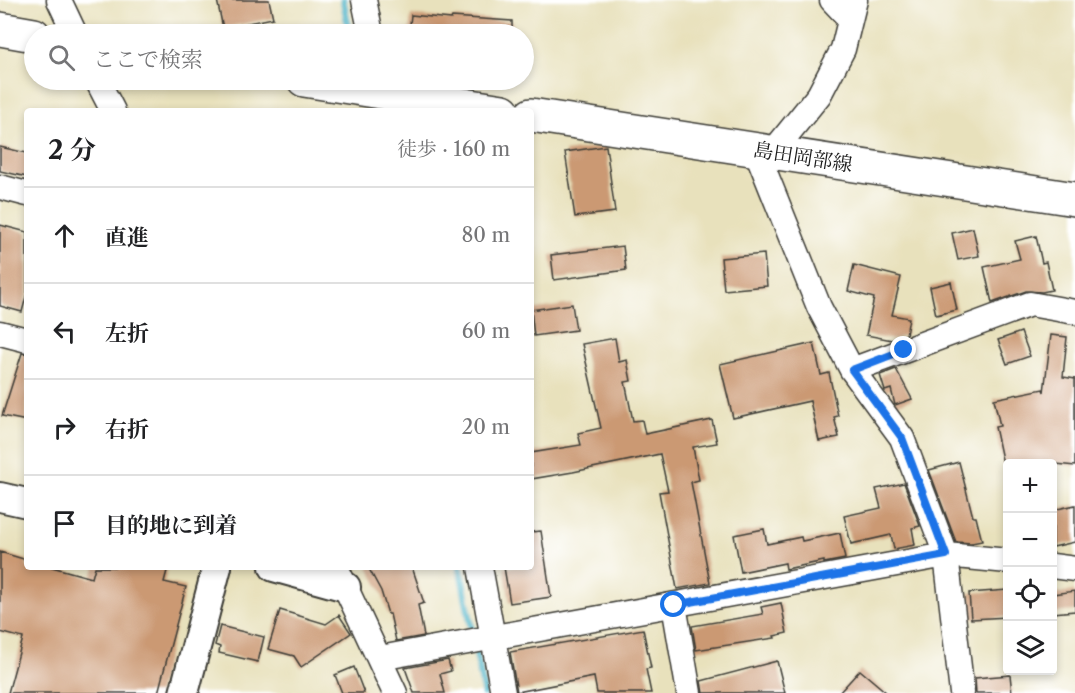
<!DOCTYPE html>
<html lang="ja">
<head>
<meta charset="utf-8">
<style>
	:root { --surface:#fff; --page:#f6f6f6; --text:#202124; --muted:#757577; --line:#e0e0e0 }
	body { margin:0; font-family:"Libre Caslon Text","Noto Serif JP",serif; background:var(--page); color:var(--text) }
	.controls { position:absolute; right:18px; bottom:18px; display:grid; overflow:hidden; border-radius:6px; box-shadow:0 3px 9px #0003 }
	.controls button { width:54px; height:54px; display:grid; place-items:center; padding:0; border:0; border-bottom:2px solid var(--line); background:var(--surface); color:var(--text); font:30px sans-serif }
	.stop { position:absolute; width:18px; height:18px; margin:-14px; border:4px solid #1a73e8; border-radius:50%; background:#fff }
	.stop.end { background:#1a73e8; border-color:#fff; box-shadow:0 2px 6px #0008 }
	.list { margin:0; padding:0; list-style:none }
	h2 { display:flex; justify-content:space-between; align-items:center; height:78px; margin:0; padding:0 24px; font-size:26px }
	h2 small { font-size:20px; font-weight:400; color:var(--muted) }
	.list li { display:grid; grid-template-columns:39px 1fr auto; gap:18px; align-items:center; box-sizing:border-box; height:96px; padding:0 24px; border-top:2px solid var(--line) }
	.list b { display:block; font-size:22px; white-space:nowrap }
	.list em { font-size:20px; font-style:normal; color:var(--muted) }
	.icon { flex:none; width:33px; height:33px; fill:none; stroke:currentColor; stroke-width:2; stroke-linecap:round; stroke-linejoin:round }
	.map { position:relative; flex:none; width:1075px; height:693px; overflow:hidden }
	.search { position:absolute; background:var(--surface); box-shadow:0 3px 9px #0003; left:24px; top:24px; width:510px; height:66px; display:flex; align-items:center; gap:15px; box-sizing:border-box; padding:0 21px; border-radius:33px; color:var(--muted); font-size:22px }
	.panel { position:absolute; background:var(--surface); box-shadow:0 3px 9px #0003; left:24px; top:108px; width:510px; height:462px; border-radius:6px }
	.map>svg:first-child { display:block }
</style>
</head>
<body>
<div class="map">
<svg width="1075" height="693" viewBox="0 0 1075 693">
	<rect width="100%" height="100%" fill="#fff"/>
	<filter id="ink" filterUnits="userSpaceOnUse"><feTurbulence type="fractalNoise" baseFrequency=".0167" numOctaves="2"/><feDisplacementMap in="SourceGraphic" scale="12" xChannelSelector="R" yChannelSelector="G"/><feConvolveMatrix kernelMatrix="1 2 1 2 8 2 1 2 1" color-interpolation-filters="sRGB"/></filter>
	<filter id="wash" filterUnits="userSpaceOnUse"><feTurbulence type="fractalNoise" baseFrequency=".008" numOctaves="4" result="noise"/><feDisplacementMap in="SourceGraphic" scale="24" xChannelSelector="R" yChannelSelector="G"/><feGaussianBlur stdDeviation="1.35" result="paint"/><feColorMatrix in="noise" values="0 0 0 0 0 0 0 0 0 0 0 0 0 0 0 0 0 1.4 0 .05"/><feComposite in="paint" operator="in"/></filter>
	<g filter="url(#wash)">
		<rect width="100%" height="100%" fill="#e8e1bc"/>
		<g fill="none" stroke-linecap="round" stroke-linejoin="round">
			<path stroke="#45b0c4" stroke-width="7" d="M343 0 350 34
				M460 567 484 693"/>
		</g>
		<g id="blocks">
			<path fill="#cb9973" d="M217 0H269L273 18 223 28Z
				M411 15 451 19 452 17 512 21V34H409Z
				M606 146 615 212 575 217 565 152Z
				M0 147 27 153V177L0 171Z
				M0 225 27 232V293L22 312 0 306Z
				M973 228 979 256 958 260 952 233Z
				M1036 236 1042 263 1046 262 1052 290 1042 292 1026 291 992 303 984 267 1020 259 1015 241Z
				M623 246 626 270 554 280 551 255Z
				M764 254 767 286 724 290 721 258Z
				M854 265 901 277 892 315 909 318 906 335 892 340 866 335 874 298 848 291Z
				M951 282 957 310 936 315 930 287Z
				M572 304 576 330 534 336 531 310Z
				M1021 332 1030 356 1007 364 998 340Z
				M1051 335 1067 337 1063 377 1075 379V466L1056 464H1003L995 427 1000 426 994 399 1043 389 1044 392Z
				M615 338 619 362 627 360 631 381 625 382 633 421 642 420 645 434 712 420 717 443 693 447 699 480 691 482 710 583 677 589 659 492 668 491 660 454 573 472 531 479V453L581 445 578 433 601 428 582 344Z
				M814 343 821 375 829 373 838 416 834 417 839 437 819 441 810 401 733 418 720 364Z
				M22 353 27 354V421L2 416Z
				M896 369 912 399 895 405 891 389 885 391 880 375Z
				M959 462 973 517H976L982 541 972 543 956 542 929 470Z
				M904 483 920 526 912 528 915 545 894 549 891 535 851 544 844 516 881 508 876 489Z
				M1075 505V542L1053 547V510Z
				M764 529 767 544 801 537 802 541 840 533 845 559 824 563V561L786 569 785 563 741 572 734 535Z
				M541 531 551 597 510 603 504 567H531V532Z
				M0 552 27 560V567H52L92 578 95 567H168L164 582 186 587 158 693H8L23 638 0 632Z
				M368 567H412L424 603 418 605 424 636 396 641 390 614H388L381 591Z
				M1008 590V617L971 619 969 593Z
				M1075 591V611L1053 613V594Z
				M781 603 787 633 774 636 775 638 696 650 692 626 763 614 761 607Z
				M280 610 326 624 339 615 351 633 301 667 294 656 268 649Z
				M220 626 264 637 258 662 219 653 220 647 215 645Z
				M643 629 651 668 646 669 651 693H597L594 677 517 692 510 652Z
				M448 660 451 671 440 674 445 693H414L405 668Z
				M777 661 785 693H703L701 681Z
				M354 667 364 693H342L335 675Z
				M860 670 887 693H839Z
				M1010 675 1012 693H976L975 678Z"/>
		</g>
	</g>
	<g filter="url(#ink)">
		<use href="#blocks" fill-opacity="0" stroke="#3b3a34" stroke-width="1.5"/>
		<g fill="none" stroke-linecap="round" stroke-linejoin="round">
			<g stroke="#3b3a34" stroke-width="27">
				<path id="minor" d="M59 0 75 34
					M364 0 371 34
					M832 0 850 19
					M97 80 113 111
					M756 150 819 307 852 370 902 438 946 555 962 693
					M772 153 819 95 843 49 855 0
					M0 187 27 194
					M0 333 27 340
					M852 370 1030 304 1075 312
					M1052 566 1075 569
					M336 567 395 693
					M480 567 503 693
					M674 605 689 693
					M380 658 946 555 1008 561"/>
			</g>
			<g stroke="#3b3a34" stroke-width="32">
				<path id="tertiary" d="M0 497 27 503
					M274 567 346 587
					M184 693 217 567"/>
			</g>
			<g stroke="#3b3a34" stroke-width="36">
				<path id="secondary" d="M0 29 34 35
					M304 80 503 111
					M531 115 1075 199"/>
			</g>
			<use href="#minor" stroke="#fff" stroke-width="24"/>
			<use href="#tertiary" stroke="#fff" stroke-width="28"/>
			<use href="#secondary" stroke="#fff" stroke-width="33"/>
		</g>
	</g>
	<g fill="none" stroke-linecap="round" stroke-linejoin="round" filter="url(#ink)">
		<path stroke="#1a73e8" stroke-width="8" d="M674 605 946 555 902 438 852 370 904 350"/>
	</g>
	<g text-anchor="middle" stroke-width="4.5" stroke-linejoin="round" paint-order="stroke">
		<g font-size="20" fill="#1c1c1c" stroke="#fff">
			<text transform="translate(803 157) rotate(9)" y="7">島田岡部線</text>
		</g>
	</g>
</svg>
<div class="controls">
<button>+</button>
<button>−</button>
<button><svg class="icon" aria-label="locate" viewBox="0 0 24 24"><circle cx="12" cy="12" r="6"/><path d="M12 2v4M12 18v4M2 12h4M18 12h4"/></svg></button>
<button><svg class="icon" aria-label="layers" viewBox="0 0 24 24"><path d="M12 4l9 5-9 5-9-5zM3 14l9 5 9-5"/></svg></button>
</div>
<div class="stop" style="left:674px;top:605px"></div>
<div class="stop end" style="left:904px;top:350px"></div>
<div class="search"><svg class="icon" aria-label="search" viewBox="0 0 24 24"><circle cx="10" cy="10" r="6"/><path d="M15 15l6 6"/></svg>ここで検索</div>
<section class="panel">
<h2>2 分<small>徒歩 · 160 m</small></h2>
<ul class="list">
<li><svg class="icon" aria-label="ahead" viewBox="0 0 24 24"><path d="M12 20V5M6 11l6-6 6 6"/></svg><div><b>直進</b></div><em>80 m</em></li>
<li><svg class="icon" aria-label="left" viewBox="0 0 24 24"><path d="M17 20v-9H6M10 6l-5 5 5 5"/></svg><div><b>左折</b></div><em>60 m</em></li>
<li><svg class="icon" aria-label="right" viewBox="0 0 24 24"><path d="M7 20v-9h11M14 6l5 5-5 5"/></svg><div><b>右折</b></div><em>20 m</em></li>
<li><svg class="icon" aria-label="arrive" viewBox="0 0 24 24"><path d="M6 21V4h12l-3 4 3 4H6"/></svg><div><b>目的地に到着</b></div></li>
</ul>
</section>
</div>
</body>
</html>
